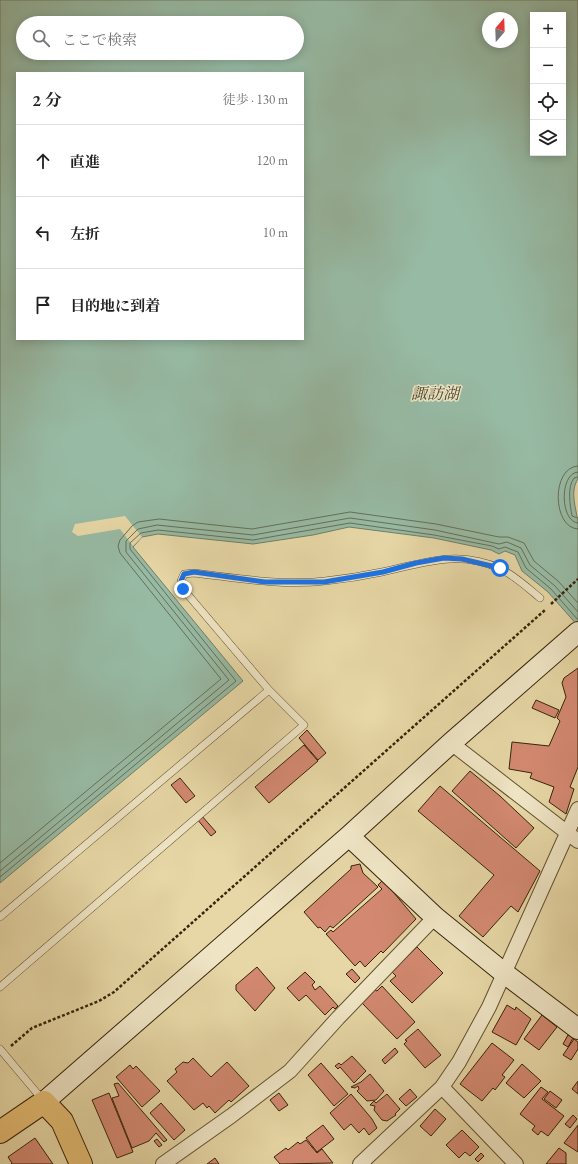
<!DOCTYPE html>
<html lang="ja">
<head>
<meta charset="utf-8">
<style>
	:root { --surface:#fff; --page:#f2f2f2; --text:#222; --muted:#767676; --line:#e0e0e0 }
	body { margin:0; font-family:"EB Garamond","Noto Serif JP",serif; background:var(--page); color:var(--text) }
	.controls { position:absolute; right:12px; top:12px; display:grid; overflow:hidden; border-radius:0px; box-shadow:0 2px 10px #0003 }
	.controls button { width:36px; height:36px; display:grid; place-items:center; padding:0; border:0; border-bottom:1px solid var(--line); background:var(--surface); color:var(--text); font:20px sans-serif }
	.compass { position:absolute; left:482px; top:12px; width:36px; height:36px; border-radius:50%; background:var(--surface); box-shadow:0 2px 10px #0003; rotate:19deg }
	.stop { position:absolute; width:12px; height:12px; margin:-9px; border:3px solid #1a73e8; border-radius:50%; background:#fff }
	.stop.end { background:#1a73e8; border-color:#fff; box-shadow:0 1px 4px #0008 }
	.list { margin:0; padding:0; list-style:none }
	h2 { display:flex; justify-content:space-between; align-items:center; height:52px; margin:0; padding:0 16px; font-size:17px }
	h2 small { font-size:13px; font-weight:400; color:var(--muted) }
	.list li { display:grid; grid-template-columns:26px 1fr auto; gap:12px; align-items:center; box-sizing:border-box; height:72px; padding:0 16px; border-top:1px solid var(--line) }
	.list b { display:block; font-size:15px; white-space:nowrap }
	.list em { font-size:13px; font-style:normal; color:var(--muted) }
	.icon { flex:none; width:22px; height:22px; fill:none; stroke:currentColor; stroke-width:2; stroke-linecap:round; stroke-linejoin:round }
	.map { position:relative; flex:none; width:578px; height:1164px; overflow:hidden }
	.search { position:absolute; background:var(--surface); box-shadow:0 2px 10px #0003; left:16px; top:16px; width:288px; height:44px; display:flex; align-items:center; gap:10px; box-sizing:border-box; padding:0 14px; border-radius:22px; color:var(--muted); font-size:15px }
	.panel { position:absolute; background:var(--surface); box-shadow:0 2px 10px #0003; left:16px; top:72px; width:288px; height:268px; border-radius:0px }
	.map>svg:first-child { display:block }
</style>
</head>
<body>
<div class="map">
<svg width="578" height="1164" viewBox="0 0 578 1164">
	<rect width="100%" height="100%" fill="#e7d7a6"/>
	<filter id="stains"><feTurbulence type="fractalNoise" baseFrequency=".005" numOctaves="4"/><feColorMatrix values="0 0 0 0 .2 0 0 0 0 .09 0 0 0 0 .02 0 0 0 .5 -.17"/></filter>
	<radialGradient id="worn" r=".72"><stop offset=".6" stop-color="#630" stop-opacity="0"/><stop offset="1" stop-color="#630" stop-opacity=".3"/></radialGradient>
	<path fill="#97baa4" stroke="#717e66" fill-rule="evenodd" d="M0 0H578V479C569 492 577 510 578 524 578 557 578 592 578 626L548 592 522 571 515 555 505 551 499 554 491 550 434 538 349 527 313 535 253 544 158 534 142 537 133 547 243 681 0 883ZM533 15H563V153H533ZM488 18H512V42H488ZM23 23H297V53H23ZM17 73H303V339H17Z"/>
	<path fill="#e7d7a6" d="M125 516 142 537 133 546 120 529 78 536 72 532 75 524Z"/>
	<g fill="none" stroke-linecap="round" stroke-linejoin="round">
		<path stroke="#676f56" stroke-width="1" d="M578 466C551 467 552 528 578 529
			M578 472C559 473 560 522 578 523
			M578 477 574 478C567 487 570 505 572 516L578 518
			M0 863 221 679 120 553 118 546 120 540 132 526 138 522 159 519 252 529 350 512 436 524 499 537H508L524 543 534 561 558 581 578 603
			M0 871 229 680 126 552V541L138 529 157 525 253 535 350 518 435 530 499 544 507 542 521 548 530 565 555 586 578 612
			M0 877 236 681 130 549V543L141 533 158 530 253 540 350 523 434 535 492 546 499 549 505 547 518 552 526 568 551 589 578 620"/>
	</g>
	<path fill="#d38971" stroke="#372409" d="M578 668V767L570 787 574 789 566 814 549 802 554 787 530 778 532 773 509 769 512 742 549 746 560 721 557 718 566 697 562 683 564 678Z
		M536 700 559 710 555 718 532 708Z
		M307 730 326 753 318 760 299 738Z
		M304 745 318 761 269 803 255 787Z
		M470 771 500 796 534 828 516 848 452 791Z
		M180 778 195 796 186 803 171 785Z
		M440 786 540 871 518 912 511 906 483 937 459 916 494 875 418 811Z
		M201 815 216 832 211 836 197 819Z
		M360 864 363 873 378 887 333 928 330 926 325 932 320 927 318 928 304 912 351 869V866Z
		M383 880 416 919 383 953 381 951 365 967 360 961 355 966 326 934 331 930 333 932 382 889 378 885Z
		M417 947 443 973 412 1003 390 981 396 976 392 972Z
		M257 967 275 988 255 1011 236 990V985Z
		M352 969 360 978 355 983 346 974Z
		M305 972 315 982 312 985 315 990 320 986 338 1006 335 1009 333 1007 325 1015 306 995 299 1001 287 988Z
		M382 986 415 1022 397 1039 362 1003 375 990 377 991Z
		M507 1005 515 1010 516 1007 531 1019 516 1045 492 1032Z
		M542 1015 557 1027 539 1050 524 1039Z
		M418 1029 441 1055 425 1068 404 1044 407 1041 405 1040Z
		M568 1035 573 1038 568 1047 563 1044Z
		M574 1039 578 1042V1049L571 1060 563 1055Z
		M492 1043 514 1060 502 1075 505 1077 495 1090 493 1088 482 1101 460 1084Z
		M395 1048 398 1052 385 1064 382 1060Z
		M352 1056 366 1071 354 1083 340 1067 338 1069 335 1066 339 1063 341 1065Z
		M193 1058 211 1077 227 1062 249 1086 231 1102 229 1100 215 1113 209 1106 207 1108 203 1103 194 1110 167 1081 177 1072 175 1069 183 1062 188 1063Z
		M321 1063 348 1094 334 1106 308 1075Z
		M522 1064 541 1081 524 1098 506 1083Z
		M130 1065 133 1069 136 1066 160 1091 142 1107 116 1077Z
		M370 1074 384 1091 376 1100 367 1101 357 1091 359 1089 358 1086 355 1088 351 1087 361 1082Z
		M578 1081V1094L572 1089Z
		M118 1083 167 1140 164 1142 156 1133 149 1141 132 1148 112 1098 119 1096 114 1084Z
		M541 1087 548 1092 542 1099 564 1116 548 1136 541 1131 538 1135 532 1130 535 1126 520 1114Z
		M410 1089 417 1097 406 1106 399 1099Z
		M550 1091 562 1100 556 1108 544 1099Z
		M109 1093 133 1152 117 1158 92 1100Z
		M279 1093 288 1105 279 1111 270 1100Z
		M351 1094 372 1119 377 1128 369 1135 364 1128 359 1133 351 1124 344 1130 330 1113Z
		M387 1094 400 1109 395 1114 396 1115 387 1121 382 1120 374 1110 375 1106 370 1105 374 1101 376 1103Z
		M161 1103 185 1130 174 1140 150 1113Z
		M435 1109 446 1119 431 1136 420 1126Z
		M573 1115 577 1119 570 1128 565 1124Z
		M323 1125 334 1139 317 1152 306 1138Z
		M578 1125V1152L564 1143Z
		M462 1130 479 1147 470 1156 465 1152 459 1158 446 1145Z
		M35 1138 53 1164H11L12 1163 8 1157Z
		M157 1139 162 1145 159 1147 154 1141Z
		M306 1140 317 1153 322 1149 333 1163 280 1164 274 1157 286 1148 288 1150 298 1142 300 1144Z
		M559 1148 566 1153V1164H546Z
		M481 1153 484 1156 478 1162 475 1159Z
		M215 1158 219 1164H207Z"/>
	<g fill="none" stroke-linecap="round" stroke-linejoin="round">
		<g stroke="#635130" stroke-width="8">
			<path id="lane" d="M0 917 269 690
				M0 987 304 725 269 690 183 589 181 581 184 574 194 573C237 578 282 586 325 581 344 579 363 576 382 572 424 563 458 549 501 569 515 576 528 588 540 598
				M0 1049 42 1099"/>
		</g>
		<g stroke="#635130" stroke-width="16">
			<path id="street" d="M451 743 578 841
				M442 1087 516 1164
				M163 1164 231 1116 290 1071 338 1018 435 917
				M360 1164 442 1087 459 1062 489 1007 578 809"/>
		</g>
		<g stroke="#372409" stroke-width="22">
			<path id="secondary" d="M349 836 435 917 504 973 578 1029
				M44 1102 349 836 451 743 578 632"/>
		</g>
		<g stroke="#372409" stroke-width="24">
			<path id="primary" d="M0 1132 44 1102 62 1121 81 1164"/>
		</g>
		<path stroke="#372409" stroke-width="2.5" stroke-dasharray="3 2" stroke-linecap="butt" d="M551 604 578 579
			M11 1046 32 1028 99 1001 114 992 545 610"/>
		<use href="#lane" stroke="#efe5c5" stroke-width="7"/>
		<use href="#street" stroke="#efe5c5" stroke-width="14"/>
		<use href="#secondary" stroke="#efe5c5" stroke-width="20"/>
		<use href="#primary" stroke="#e4bc73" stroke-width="22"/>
	</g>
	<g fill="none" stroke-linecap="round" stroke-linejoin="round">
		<path stroke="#1a73e8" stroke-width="5" d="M183 589 181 581 184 574 194 572 265 582H324L383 572 416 563 444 558 462 559 500 568"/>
	</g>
	<g text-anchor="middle" stroke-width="3" stroke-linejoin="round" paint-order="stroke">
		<g font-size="16" font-style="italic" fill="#4f4a30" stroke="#efe5c5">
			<text x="435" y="399">諏訪湖</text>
		</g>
	</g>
	<rect width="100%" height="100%" filter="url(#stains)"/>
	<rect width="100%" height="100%" fill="url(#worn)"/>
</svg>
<div class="controls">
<button>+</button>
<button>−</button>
<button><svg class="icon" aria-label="locate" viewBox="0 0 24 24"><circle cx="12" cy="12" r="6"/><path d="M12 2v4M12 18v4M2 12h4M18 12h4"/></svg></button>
<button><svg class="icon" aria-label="layers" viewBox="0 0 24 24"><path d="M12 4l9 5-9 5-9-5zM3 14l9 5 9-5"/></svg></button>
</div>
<svg class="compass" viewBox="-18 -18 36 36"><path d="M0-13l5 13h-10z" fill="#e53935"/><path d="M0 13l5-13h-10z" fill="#767676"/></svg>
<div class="stop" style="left:500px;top:568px"></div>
<div class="stop end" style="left:183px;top:589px"></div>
<div class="search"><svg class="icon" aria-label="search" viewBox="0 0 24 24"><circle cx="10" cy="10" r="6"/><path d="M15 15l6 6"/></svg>ここで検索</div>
<section class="panel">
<h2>2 分<small>徒歩 · 130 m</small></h2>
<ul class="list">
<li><svg class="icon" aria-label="ahead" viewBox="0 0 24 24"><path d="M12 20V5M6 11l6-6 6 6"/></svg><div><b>直進</b></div><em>120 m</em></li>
<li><svg class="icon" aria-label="left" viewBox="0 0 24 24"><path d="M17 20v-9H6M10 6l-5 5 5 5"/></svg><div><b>左折</b></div><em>10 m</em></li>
<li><svg class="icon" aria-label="arrive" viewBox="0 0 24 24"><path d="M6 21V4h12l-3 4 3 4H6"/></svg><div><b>目的地に到着</b></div></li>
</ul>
</section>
</div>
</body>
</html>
